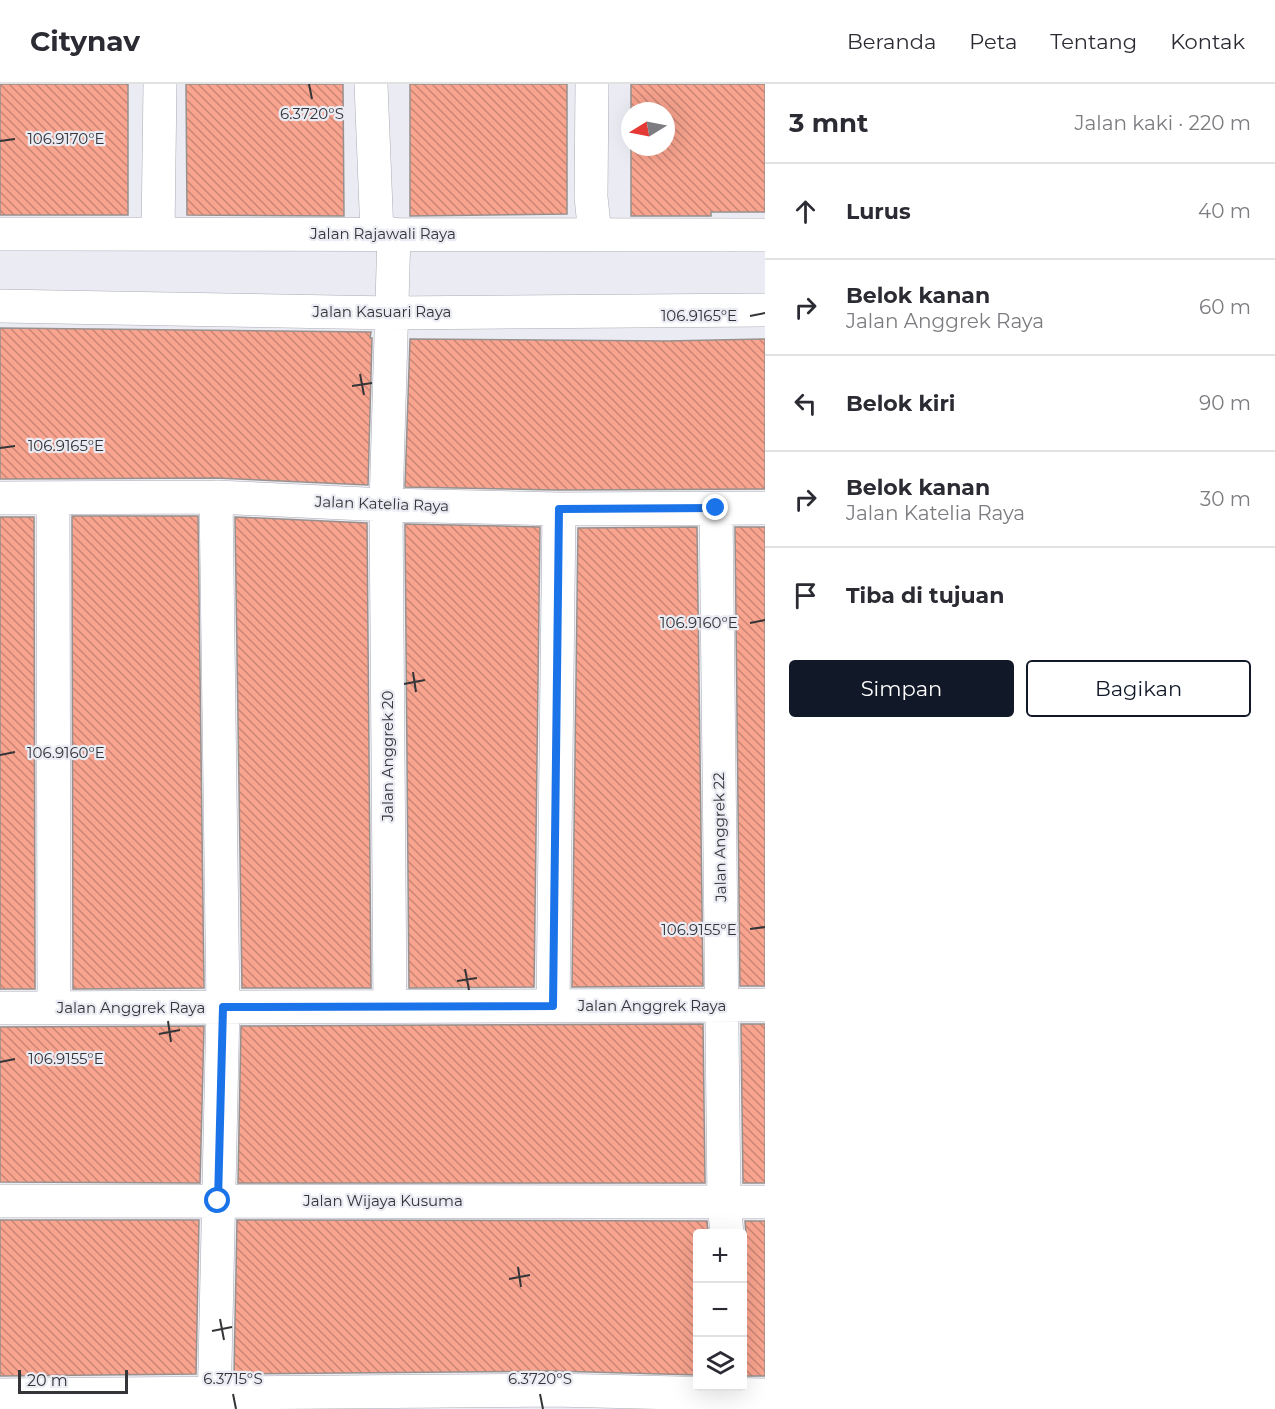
<!DOCTYPE html>
<html lang="id">
<head>
<meta charset="utf-8">
<style>
	:root { --surface:#fff; --page:#f7f7f7; --text:#2b2b33; --muted:#7c7c81; --line:#e1e1e2; --accent:#111827 }
	body { margin:0; font-family:Montserrat,sans-serif; background:var(--page); color:var(--text) }
	.controls { position:absolute; right:18px; bottom:18px; display:grid; overflow:hidden; border-radius:6px; box-shadow:0 6px 24px #0002 }
	.controls button { width:54px; height:54px; display:grid; place-items:center; padding:0; border:0; border-bottom:2px solid var(--line); background:var(--surface); color:var(--text); font:30px sans-serif }
	.compass { position:absolute; left:621px; top:18px; width:54px; height:54px; border-radius:50%; background:var(--surface); box-shadow:0 6px 24px #0002; rotate:260deg }
	.scale { position:absolute; left:18px; bottom:15px; width:110px; box-sizing:border-box; padding-left:6px; border:3px solid #343538; border-top:0; font-size:16px; line-height:21px; white-space:nowrap; color:#343538; -webkit-text-stroke:4px #eaebf3; paint-order:stroke }
	.stop { position:absolute; width:18px; height:18px; margin:-14px; border:4px solid #1a73e8; border-radius:50%; background:#fff }
	.stop.end { background:#1a73e8; border-color:#fff; box-shadow:0 2px 6px #0008 }
	.list { margin:0; padding:0; list-style:none }
	h2 { display:flex; justify-content:space-between; align-items:center; height:78px; margin:0; padding:0 24px; font-size:26px }
	h2 small { font-size:20px; font-weight:400; color:var(--muted) }
	.list li { display:grid; grid-template-columns:39px 1fr auto; gap:18px; align-items:center; box-sizing:border-box; height:96px; padding:0 24px; border-top:2px solid var(--line) }
	.list b { display:block; font-size:22px; white-space:nowrap }
	.list p { margin:0; font-size:20px; white-space:nowrap; color:var(--muted) }
	.list em { font-size:20px; font-style:normal; color:var(--muted) }
	.actions { display:flex; gap:12px; padding:18px 24px }
	.actions a { flex:1; padding:14px 0; border:2px solid var(--accent); border-radius:6px; text-align:center; font-size:21px; color:var(--accent) }
	.actions .main { background:var(--accent); color:#fff }
	.icon { flex:none; width:33px; height:33px; fill:none; stroke:currentColor; stroke-width:2; stroke-linecap:round; stroke-linejoin:round }
	.map { position:relative; flex:none; width:765px; height:1325px; overflow:hidden }
	header { display:flex; align-items:center; gap:36px; box-sizing:border-box; height:84px; padding:0 30px; background:var(--surface); border-bottom:2px solid var(--line) }
	header strong { font-size:28px }
	nav { display:flex; gap:33px; margin-inline-start:auto; font-size:21px }
	main { display:flex }
	aside { flex:1; background:var(--surface) }
	.map>svg:first-child { display:block }
</style>
</head>
<body>
<header>
<strong>Citynav</strong>
<nav><a>Beranda</a><a>Peta</a><a>Tentang</a><a>Kontak</a></nav>
</header>
<main>
<div class="map">
<svg width="765" height="1325" viewBox="0 0 765 1325">
	<defs>
		<pattern id="building-back-hatch" width="6" height="6" patternUnits="userSpaceOnUse" patternTransform="scale(1.5)"><rect width="6" height="6" fill="#f9a48e"/><path d="M-1 5l2 2M0 0l6 6M5-1l2 2" fill="none" stroke="#ca8675"/></pattern>
	</defs>
	<rect width="100%" height="100%" fill="#eaebf3"/>
	<path fill="url(#building-back-hatch)" stroke="#99908d" stroke-width="1.5" d="M0 0H128V131H0Z
		M186 0H343L344 132 187 131Z
		M410 0H567V130L410 132Z
		M631 0H765V128H711V132H631V63H666V27H631Z
		M0 244 371 248 370 254H372L368 401 216 394 0 395Z
		M410 255 666 257 765 255V405L559 406 405 403Z
		M72 432H198L204 904 73 905Z
		M0 433H34L35 905H0Z
		M235 433 367 439 371 904H242Z
		M405 440 540 443 534 903 409 904Z
		M697 443 703 902 572 903 578 444Z
		M735 443H765V902H740Z
		M703 940 705 1099H238L241 942Z
		M741 940H765V1099H743Z
		M204 942 200 1099 0 1098V943Z
		M0 1136H199L196 1290 0 1292Z
		M237 1136 707 1137 708 1149H698V1291L553 1287 234 1290Z
		M745 1137H765V1292H742V1160L746 1149Z"/>
	<g fill="none" stroke-linecap="round" stroke-linejoin="round">
		<g stroke="#abacb4" stroke-width="34">
			<path id="minor" d="M371 0 377 150
				M592 0 591 113 595 151
				M0 150 765 151
				M158 150 160 0
				M0 222 391 229 765 226
				M0 414 216 413 386 421 559 425 765 424
				M53 414 54 924
				M716 424 724 1118 727 1150
				M390 922 386 421 394 150
				M553 922 559 425
				M0 924 765 921
				M0 1117 765 1118
				M0 1311 553 1306 765 1311
				M214 1325 223 923 216 413"/>
		</g>
		<use href="#minor" stroke="#fff" stroke-width="33"/>
	</g>
	<g fill="none" stroke-linecap="round" stroke-linejoin="round">
		<path stroke="#1a73e8" stroke-width="8" d="M218 1117 223 923 553 922 559 425 716 424"/>
	</g>
	<path fill="none" stroke="#343538" stroke-width="2" d="M309 0 312 15M0 57 15 55M750 232 765 229M360 290 364 311M352 302 372 299M0 364 15 362M750 539 765 536M413 588 416 608M404 600 425 596M0 671 15 668M750 845 765 843M465 885 469 906M457 897 477 894M168 937 171 958M159 950 180 946M0 978 15 975M518 1183 521 1203M509 1195 530 1191M220 1235 224 1256M212 1247 232 1243M233 1310 236 1325M540 1310 543 1325"/>
	<g text-anchor="middle" stroke-width="4.5" stroke-linejoin="round" paint-order="stroke">
		<g font-size="15" fill="#343538" stroke="#eaebf3">
			<text x="383" y="155">Jalan Rajawali Raya</text>
			<text x="382" y="233">Jalan Kasuari Raya</text>
			<text transform="translate(382 420) rotate(2)" y="5">Jalan Katelia Raya</text>
			<text transform="translate(388 672) rotate(-90)" y="5">Jalan Anggrek 20</text>
			<text transform="translate(720 753) rotate(-91)" y="5">Jalan Anggrek 22</text>
			<text x="652" y="927">Jalan Anggrek Raya</text>
			<text x="131" y="929">Jalan Anggrek Raya</text>
			<text x="383" y="1122">Jalan Wijaya Kusuma</text>
		</g>
	</g>
	<g font-size="15" text-anchor="middle" fill="#343538" stroke="#eaebf3" stroke-width="4.5" stroke-linejoin="round" paint-order="stroke">
		<text x="312" y="35">6.3720°S</text>
		<text x="66" y="60">106.9170°E</text>
		<text x="699" y="237">106.9165°E</text>
		<text x="66" y="367">106.9165°E</text>
		<text x="699" y="544">106.9160°E</text>
		<text x="66" y="674">106.9160°E</text>
		<text x="699" y="851">106.9155°E</text>
		<text x="66" y="980">106.9155°E</text>
		<text x="233" y="1300">6.3715°S</text>
		<text x="540" y="1300">6.3720°S</text>
	</g>
</svg>
<div class="controls">
<button>+</button>
<button>−</button>
<button><svg class="icon" aria-label="layers" viewBox="0 0 24 24"><path d="M12 4l9 5-9 5-9-5zM3 14l9 5 9-5"/></svg></button>
</div>
<svg class="compass" viewBox="-18 -18 36 36"><path d="M0-13l5 13h-10z" fill="#e53935"/><path d="M0 13l5-13h-10z" fill="#7c7c81"/></svg>
<div class="scale">20 m</div>
<div class="stop" style="left:218px;top:1117px"></div>
<div class="stop end" style="left:716px;top:424px"></div>
</div>
<aside>
<h2>3 mnt<small>Jalan kaki · 220 m</small></h2>
<ul class="list">
<li><svg class="icon" aria-label="ahead" viewBox="0 0 24 24"><path d="M12 20V5M6 11l6-6 6 6"/></svg><div><b>Lurus</b></div><em>40 m</em></li>
<li><svg class="icon" aria-label="right" viewBox="0 0 24 24"><path d="M7 20v-9h11M14 6l5 5-5 5"/></svg><div><b>Belok kanan</b><p>Jalan Anggrek Raya</p></div><em>60 m</em></li>
<li><svg class="icon" aria-label="left" viewBox="0 0 24 24"><path d="M17 20v-9H6M10 6l-5 5 5 5"/></svg><div><b>Belok kiri</b></div><em>90 m</em></li>
<li><svg class="icon" aria-label="right" viewBox="0 0 24 24"><path d="M7 20v-9h11M14 6l5 5-5 5"/></svg><div><b>Belok kanan</b><p>Jalan Katelia Raya</p></div><em>30 m</em></li>
<li><svg class="icon" aria-label="arrive" viewBox="0 0 24 24"><path d="M6 21V4h12l-3 4 3 4H6"/></svg><div><b>Tiba di tujuan</b></div></li>
</ul>
<div class="actions"><a class="main">Simpan</a><a>Bagikan</a></div>
</aside>
</main>
</body>
</html>
